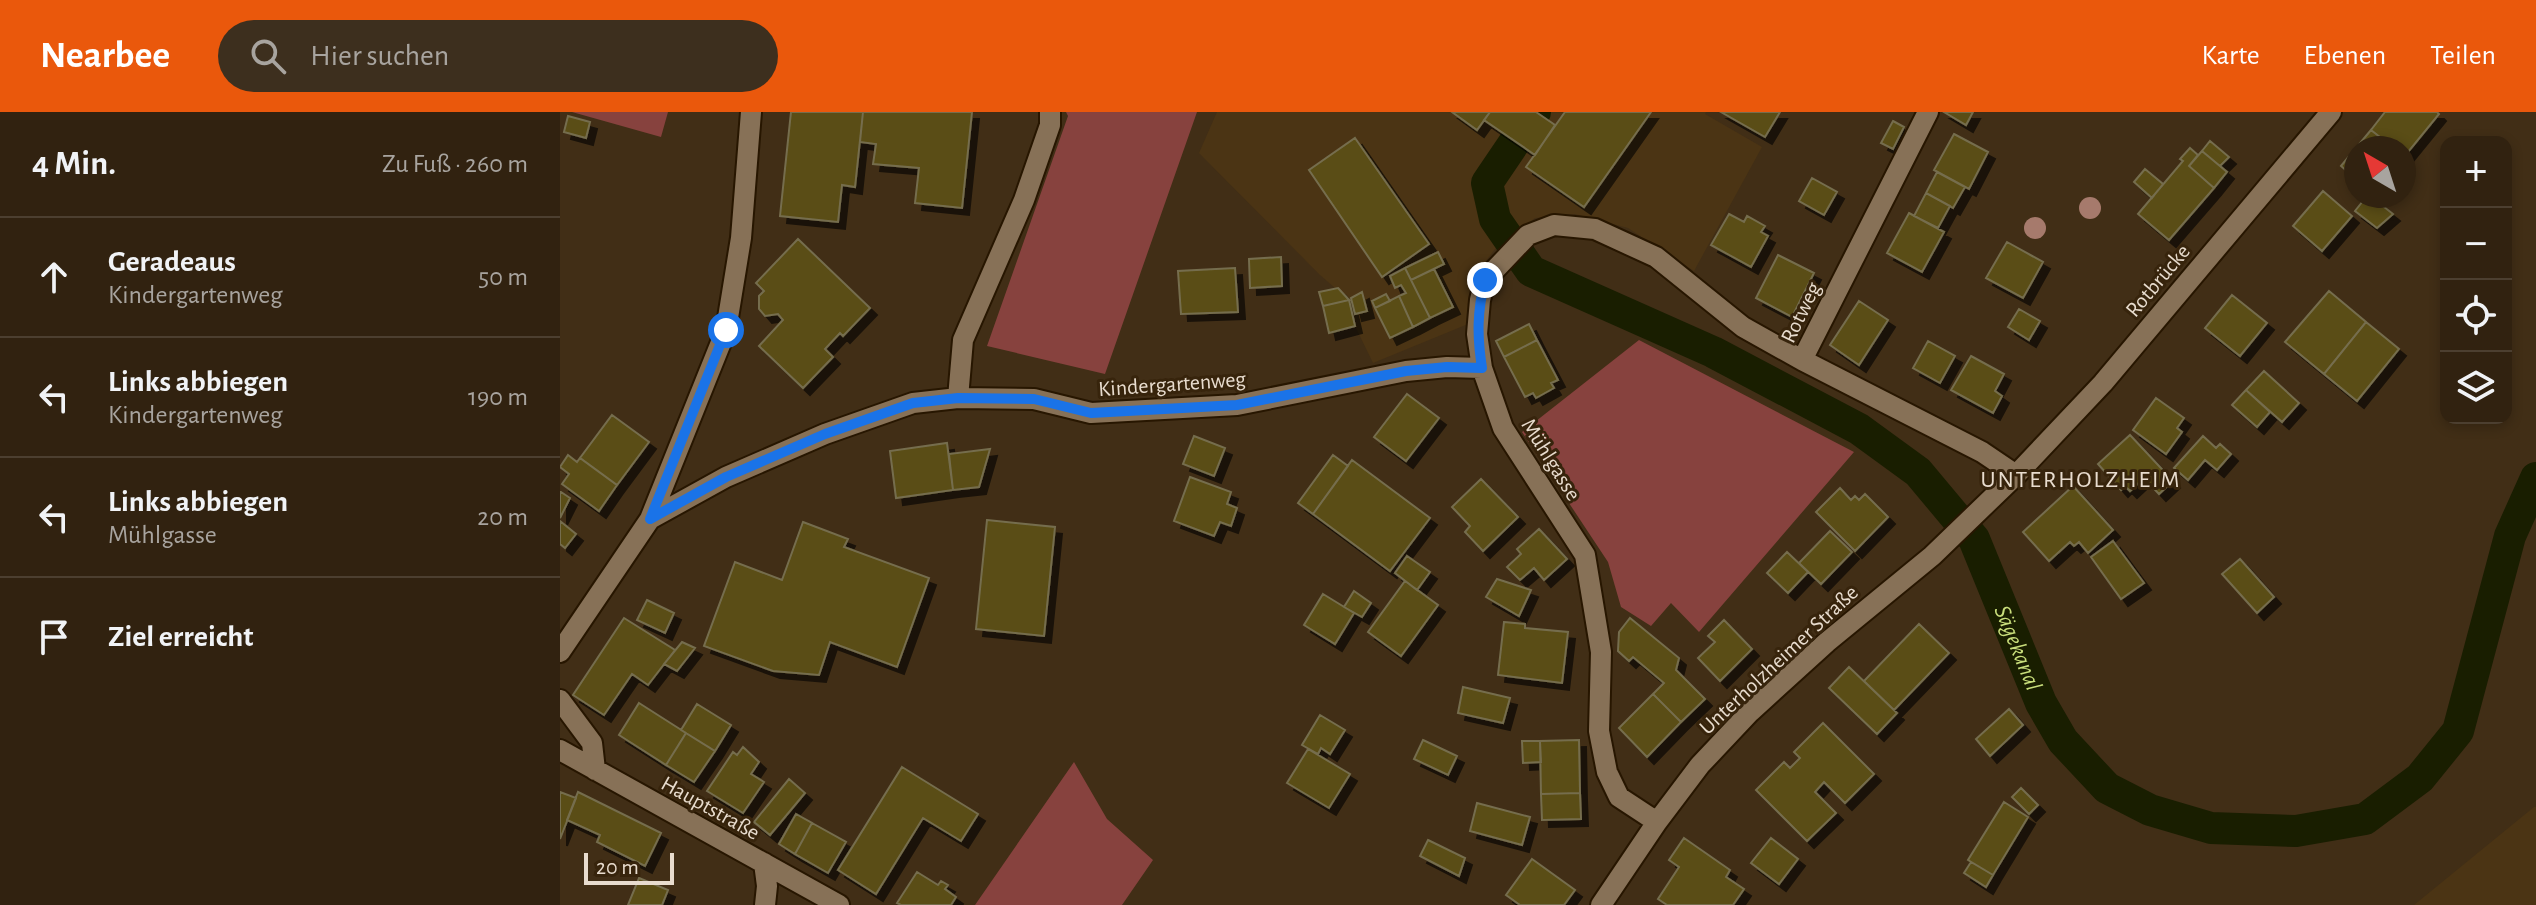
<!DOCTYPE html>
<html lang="de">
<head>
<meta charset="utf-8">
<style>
	:root { --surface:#312210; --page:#3d2f1e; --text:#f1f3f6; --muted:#a8a49f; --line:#4c3f30; --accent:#ea580c }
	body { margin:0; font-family:"Alegreya Sans",sans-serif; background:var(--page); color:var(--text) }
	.controls { position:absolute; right:24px; top:24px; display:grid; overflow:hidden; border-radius:16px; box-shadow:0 4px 12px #0003 }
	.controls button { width:72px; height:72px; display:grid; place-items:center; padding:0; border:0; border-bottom:2px solid var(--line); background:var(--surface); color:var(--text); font:40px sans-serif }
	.compass { position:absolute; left:1784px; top:24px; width:72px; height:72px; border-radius:50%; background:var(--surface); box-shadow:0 4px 12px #0003; rotate:321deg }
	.scale { position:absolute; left:24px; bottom:20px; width:90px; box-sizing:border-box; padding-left:8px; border:4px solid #e8dcce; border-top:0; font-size:22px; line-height:28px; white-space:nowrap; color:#e8dcce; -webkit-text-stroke:6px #37240c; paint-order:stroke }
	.stop { position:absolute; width:24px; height:24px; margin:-18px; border:6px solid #1a73e8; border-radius:50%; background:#fff }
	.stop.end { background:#1a73e8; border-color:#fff; box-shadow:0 2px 8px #0008 }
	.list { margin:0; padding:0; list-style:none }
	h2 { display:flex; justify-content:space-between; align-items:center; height:104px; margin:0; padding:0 32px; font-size:34px }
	h2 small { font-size:26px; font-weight:400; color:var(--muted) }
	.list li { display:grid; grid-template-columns:52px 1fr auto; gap:24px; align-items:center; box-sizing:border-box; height:120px; padding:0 32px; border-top:2px solid var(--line) }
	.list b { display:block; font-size:30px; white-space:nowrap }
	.list p { margin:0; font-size:26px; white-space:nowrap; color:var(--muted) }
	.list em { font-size:26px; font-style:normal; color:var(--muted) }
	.icon { flex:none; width:44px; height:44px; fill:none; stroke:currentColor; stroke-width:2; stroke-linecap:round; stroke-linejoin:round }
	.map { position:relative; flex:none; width:1976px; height:793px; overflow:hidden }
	header { display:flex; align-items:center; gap:48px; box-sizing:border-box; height:112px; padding:0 40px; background:var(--accent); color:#fff }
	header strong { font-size:38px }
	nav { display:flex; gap:44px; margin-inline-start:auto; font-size:28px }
	.search { width:560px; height:72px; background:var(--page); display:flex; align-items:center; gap:20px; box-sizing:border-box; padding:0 28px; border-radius:44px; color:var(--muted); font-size:30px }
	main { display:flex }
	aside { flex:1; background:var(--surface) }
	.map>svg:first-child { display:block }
</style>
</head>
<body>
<header>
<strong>Nearbee</strong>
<div class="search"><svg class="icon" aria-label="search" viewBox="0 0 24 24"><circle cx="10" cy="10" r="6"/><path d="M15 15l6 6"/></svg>Hier suchen</div>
<nav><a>Karte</a><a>Ebenen</a><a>Teilen</a></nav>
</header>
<main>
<aside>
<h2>4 Min.<small>Zu Fuß · 260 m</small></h2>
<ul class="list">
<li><svg class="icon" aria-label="ahead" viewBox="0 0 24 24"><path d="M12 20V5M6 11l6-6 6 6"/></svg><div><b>Geradeaus</b><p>Kindergartenweg</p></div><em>50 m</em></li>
<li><svg class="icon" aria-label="left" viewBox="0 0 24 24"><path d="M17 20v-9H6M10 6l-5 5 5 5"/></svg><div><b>Links abbiegen</b><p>Kindergartenweg</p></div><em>190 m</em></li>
<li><svg class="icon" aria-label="left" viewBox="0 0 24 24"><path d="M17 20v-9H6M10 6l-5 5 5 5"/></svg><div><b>Links abbiegen</b><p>Mühlgasse</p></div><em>20 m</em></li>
<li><svg class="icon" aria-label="arrive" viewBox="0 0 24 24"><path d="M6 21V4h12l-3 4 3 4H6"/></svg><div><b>Ziel erreicht</b></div></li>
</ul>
</aside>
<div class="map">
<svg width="1976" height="793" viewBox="0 0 1976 793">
	<defs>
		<filter id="shadow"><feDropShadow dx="7" dy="7" stdDeviation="0" flood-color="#0009"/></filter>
	</defs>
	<rect width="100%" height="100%" fill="#412e16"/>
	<path fill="#4b3414" d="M657 0H1146L1145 2 1202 35 1134 159 1068 116 1015 102 975 106 935 137 912 167 908 212 813 251 795 214 789 188 760 163 639 41Z
		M1974 695H1976V793H1854Z"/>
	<path fill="#87423e" d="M12 0H108L101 25Z
		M506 0H637L545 262 427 234 508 4Z
		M1079 228 1294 340 1139 520 1111 491 1091 514 1061 495 1048 450 962 320Z
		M514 650 547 707 593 748 562 793H415Z"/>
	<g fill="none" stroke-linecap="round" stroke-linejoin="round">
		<path stroke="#191e00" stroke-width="32" id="s1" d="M975 0 927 71 935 107 971 159 1153 240 1299 317 1358 360 1414 427 1481 591 1503 629 1547 676 1590 698 1651 716 1736 719 1805 707 1860 666 1898 619 1950 424 1976 366"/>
	</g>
	<path fill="#5a4d13" stroke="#756d4e" stroke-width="2" filter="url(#shadow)" d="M231 0H303L295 75 282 73 278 110 220 104Z
		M303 0H412L402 96 355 91 359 56 313 52 316 32 300 30Z
		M892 0H930L917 18Z
		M930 0H976L995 13 975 43 924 8Z
		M1005 0H1091L1024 95 966 55Z
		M1161 0H1220L1205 25Z
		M1384 0H1413L1406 13Z
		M1825 0H1877L1879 2 1844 45V36H1834L1811 18Z
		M8 4 30 10 26 26 4 20Z
		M1333 9 1344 15 1333 37 1321 31Z
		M1811 18 1834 36H1796V67L1781 54Z
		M1394 22 1428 40 1409 77 1374 58Z
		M795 26 869 132 822 165 749 58Z
		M1650 29 1669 45 1660 54 1642 39Z
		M1630 36 1638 43 1629 54 1654 76 1609 128 1578 102 1623 49 1620 47Z
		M1642 39 1667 60 1654 76 1629 54Z
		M1585 57 1603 72 1592 86 1574 70Z
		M1377 60 1405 75 1393 96 1366 81Z
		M1252 66 1277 80 1264 103 1239 89Z
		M1763 79 1792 104 1762 139 1733 114Z
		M1366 81 1390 94 1378 116 1354 104Z
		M1807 84H1810L1833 102 1817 116 1795 99Z
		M1349 101 1384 120 1362 160 1327 141Z
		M1169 102 1184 110 1187 104 1205 114 1201 120 1208 124 1191 155 1151 133Z
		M238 127 310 196 283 224 280 221 265 237 273 245 243 276 199 234 223 208 218 202 205 204 199 197V184L204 179 196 171Z
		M1447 130 1483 150 1463 186 1426 166Z
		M878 140 884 152 851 168 845 156Z
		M1218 143 1254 161 1232 205 1196 186Z
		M721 145 722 174 690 176 689 147Z
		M675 156 678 200 621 202 618 159Z
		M845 156 870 206 853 215 839 184 846 181 841 173 835 176 830 164Z
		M874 157 893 195 870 206 851 168Z
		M778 176 789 188 763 194 759 180Z
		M1769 179 1806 210 1764 262 1725 230Z
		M802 180 807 199 795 202 791 186Z
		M826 182 830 189 815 196 812 189Z
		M1672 183 1707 211 1680 244 1645 216Z
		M839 184 853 215 830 226 815 196Z
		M789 188 795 214 769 221 763 194Z
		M1299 189 1328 208 1299 253 1270 233Z
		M1459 197 1480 209 1469 228 1448 215Z
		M1806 210 1839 237 1797 289 1764 262Z
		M969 212 977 228 944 245 936 229Z
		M977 228 998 268 991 271 994 276 976 286 973 281 965 285 944 245Z
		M1368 229 1395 244 1380 271 1353 256Z
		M1411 244 1444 262 1435 279 1442 284 1433 301 1391 278Z
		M1704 259 1739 291 1722 310 1686 278Z
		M1686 278 1710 300 1697 315 1672 293Z
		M847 282 879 306 846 349 814 325Z
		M1596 286 1624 306 1617 316 1622 320 1606 342 1573 318Z
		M52 303 89 330 57 373 20 346Z
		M1570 323 1613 369 1599 382 1584 366 1570 379 1565 374 1561 378 1538 352Z
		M634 324 665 336 654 364 623 352Z
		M1643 324 1656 336 1660 332 1671 342 1657 358 1645 348 1628 368 1614 356Z
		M387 331 393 378 336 386 330 339Z
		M430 337 419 375 393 378 389 342Z
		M8 343 17 350 20 346 57 373 39 399 2 372 9 362 0 355Z
		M773 343 788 354 753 402 738 391Z
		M792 348 870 406 830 459 753 402Z
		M630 365 671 380 667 392 677 396 671 414 660 410 654 424 614 409Z
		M921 367 958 405 923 439 905 420 910 414 892 395Z
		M1513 374 1553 418 1528 441 1519 430 1514 434 1510 430 1489 449 1463 420Z
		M1280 376 1291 388 1295 384 1299 388 1305 382 1328 405 1295 439 1256 400Z
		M1 380 10 386 0 406V380Z
		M427 408 495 415 484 524 416 517Z
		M0 409 16 422 5 436 0 432Z
		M243 410 288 427 284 435 369 466 337 555 270 530 259 563 213 559 144 534 175 450 222 468Z
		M979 417 1007 447 984 468 974 456 960 468 947 455 961 442 957 437Z
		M1270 419 1292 440 1261 472 1239 451Z
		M1553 429 1584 471 1561 487 1531 445Z
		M1227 440 1248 460 1228 481 1207 461Z
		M847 444 870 460 857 478 835 461Z
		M1680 447 1714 485 1697 501 1662 462Z
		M937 467 971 478 959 504 926 485Z
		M845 469 878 493 841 544 808 520Z
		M794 479 811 491 802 505 784 495Z
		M763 482 794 501 775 532 744 513Z
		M87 488 114 501 105 521 77 508Z
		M64 506 115 538 88 573 72 562 44 603 13 583Z
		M1070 506 1119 546 1116 558 1145 587 1121 610 1093 582 1104 571 1073 545 1069 549 1058 539 1059 520Z
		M1164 508 1192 537 1160 569 1138 546 1155 530 1148 524Z
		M944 510 965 512V516L1008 520 1002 571 938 563Z
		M1359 512 1389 541 1334 598 1304 569Z
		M122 530 135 536 117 559 104 552Z
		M1289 555 1337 601 1317 622 1269 576Z
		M903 575 950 586 943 611 898 601Z
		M1093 582 1121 610 1087 645 1059 616Z
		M79 591 126 621 106 653 59 623Z
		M137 592 171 613 155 639 121 618Z
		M1449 597 1463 613 1430 644 1416 627Z
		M760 603 785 618 770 642 761 636 758 642 742 633Z
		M1263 611 1314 662 1285 691 1264 670 1255 680 1276 701 1247 729 1196 678 1224 650 1230 656 1240 646 1234 640Z
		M126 621 155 639 134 670 106 653Z
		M863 628 897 644 888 663 854 647Z
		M1019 628 1020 681 981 682 980 629Z
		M962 629H980L981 650 963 651Z
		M183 635 199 650 191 662 204 670 183 701 147 679 173 640 177 643Z
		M748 637 790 662 769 696 727 671Z
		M342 655 418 702 401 729 363 706 316 782 278 758Z
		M229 667 245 681 210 723 194 710Z
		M1461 676 1478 693 1469 702 1452 685Z
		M0 680 16 686 0 727Z
		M18 680 101 721 85 754 37 730 40 723 7 708Z
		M1020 681 1021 707 982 708 981 682Z
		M1444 690 1468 705 1433 763 1408 748Z
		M917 691 970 705 962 733 910 719Z
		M236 702 252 711 235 742 219 732Z
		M252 711 286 730 268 761 235 742Z
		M1124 726 1170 758 1166 765 1184 777 1173 793H1107L1098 787 1119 755 1109 748Z
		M1211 726 1238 747 1219 772 1191 751Z
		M868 728 905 746 899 764 860 744Z
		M972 747 1015 778 1004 793H960L946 783Z
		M1411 750 1433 763 1426 775 1404 761Z
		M357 760 378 773 381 769 388 773 385 777 396 785 391 793H341L337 791Z
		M79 766 108 778 102 793H68Z"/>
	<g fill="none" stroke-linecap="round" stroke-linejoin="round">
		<g stroke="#271600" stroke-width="24">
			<path id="minor" d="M1368 0 1242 248 1422 340 1456 363
				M398 286 403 228 464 88 490 13V0
				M90 407 166 365 265 322 353 291 398 286 474 287 531 301 677 293 846 259 887 255 922 256
				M0 540 90 407 166 218 181 126 191 0
				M0 588 32 631 35 658
				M0 638 279 793
				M1097 710 1059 685 1047 660 1039 619 1041 540 1025 443 943 316 922 256 917 222 920 188 925 168 968 123 994 113 1035 117 1096 145 1183 215 1242 248
				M204 751 207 774 205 793
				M1041 793 1097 710 1140 653 1190 600 1267 530 1372 444 1456 363 1543 271 1771 0"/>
		</g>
		<use href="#minor" stroke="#877157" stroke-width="20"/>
	</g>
	<g fill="#a67a6c">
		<circle cx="1530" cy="96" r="11"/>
		<circle cx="1475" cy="116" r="11"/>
	</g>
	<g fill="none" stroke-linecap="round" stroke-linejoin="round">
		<path stroke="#1a73e8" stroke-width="10" d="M166 218 90 407 166 365 265 322 353 291 398 286 474 287 531 301 677 293 846 259 887 255 922 256C917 224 917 200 925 168"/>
	</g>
	<g text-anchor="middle" stroke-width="6" stroke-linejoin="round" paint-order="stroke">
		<g font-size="22" fill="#e8dcce" stroke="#37240c">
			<text transform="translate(1597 168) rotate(-50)" y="8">Rotbrücke</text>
			<text transform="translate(1240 200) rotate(-64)" y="8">Rotweg</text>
			<text transform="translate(612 271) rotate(-4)" y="8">Kindergartenweg</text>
			<text transform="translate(992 347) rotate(58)" y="8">Mühlgasse</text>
			<text transform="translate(1218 547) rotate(-43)" y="8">Unterholzheimer Straße</text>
			<text transform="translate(151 695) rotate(29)" y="8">Hauptstraße</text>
		</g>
		<g font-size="24" letter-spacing="2" fill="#e8dcce" stroke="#37240c">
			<text x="1521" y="375">UNTERHOLZHEIM</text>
		</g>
		<g font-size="24" font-style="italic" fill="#c9de7b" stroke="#37240c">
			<text dy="8" stroke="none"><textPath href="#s1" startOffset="828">Sägekanal</textPath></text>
		</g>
	</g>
</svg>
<div class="controls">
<button>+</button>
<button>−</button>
<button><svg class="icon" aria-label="locate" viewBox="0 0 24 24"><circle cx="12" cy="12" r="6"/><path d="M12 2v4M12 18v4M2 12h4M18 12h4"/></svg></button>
<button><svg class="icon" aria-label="layers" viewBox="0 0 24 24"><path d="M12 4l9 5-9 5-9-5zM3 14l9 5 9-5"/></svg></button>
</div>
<svg class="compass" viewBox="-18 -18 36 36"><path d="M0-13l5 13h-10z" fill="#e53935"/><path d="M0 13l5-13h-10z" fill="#a8a49f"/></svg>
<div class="scale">20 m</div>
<div class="stop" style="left:166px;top:218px"></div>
<div class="stop end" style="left:925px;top:168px"></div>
</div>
</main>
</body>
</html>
